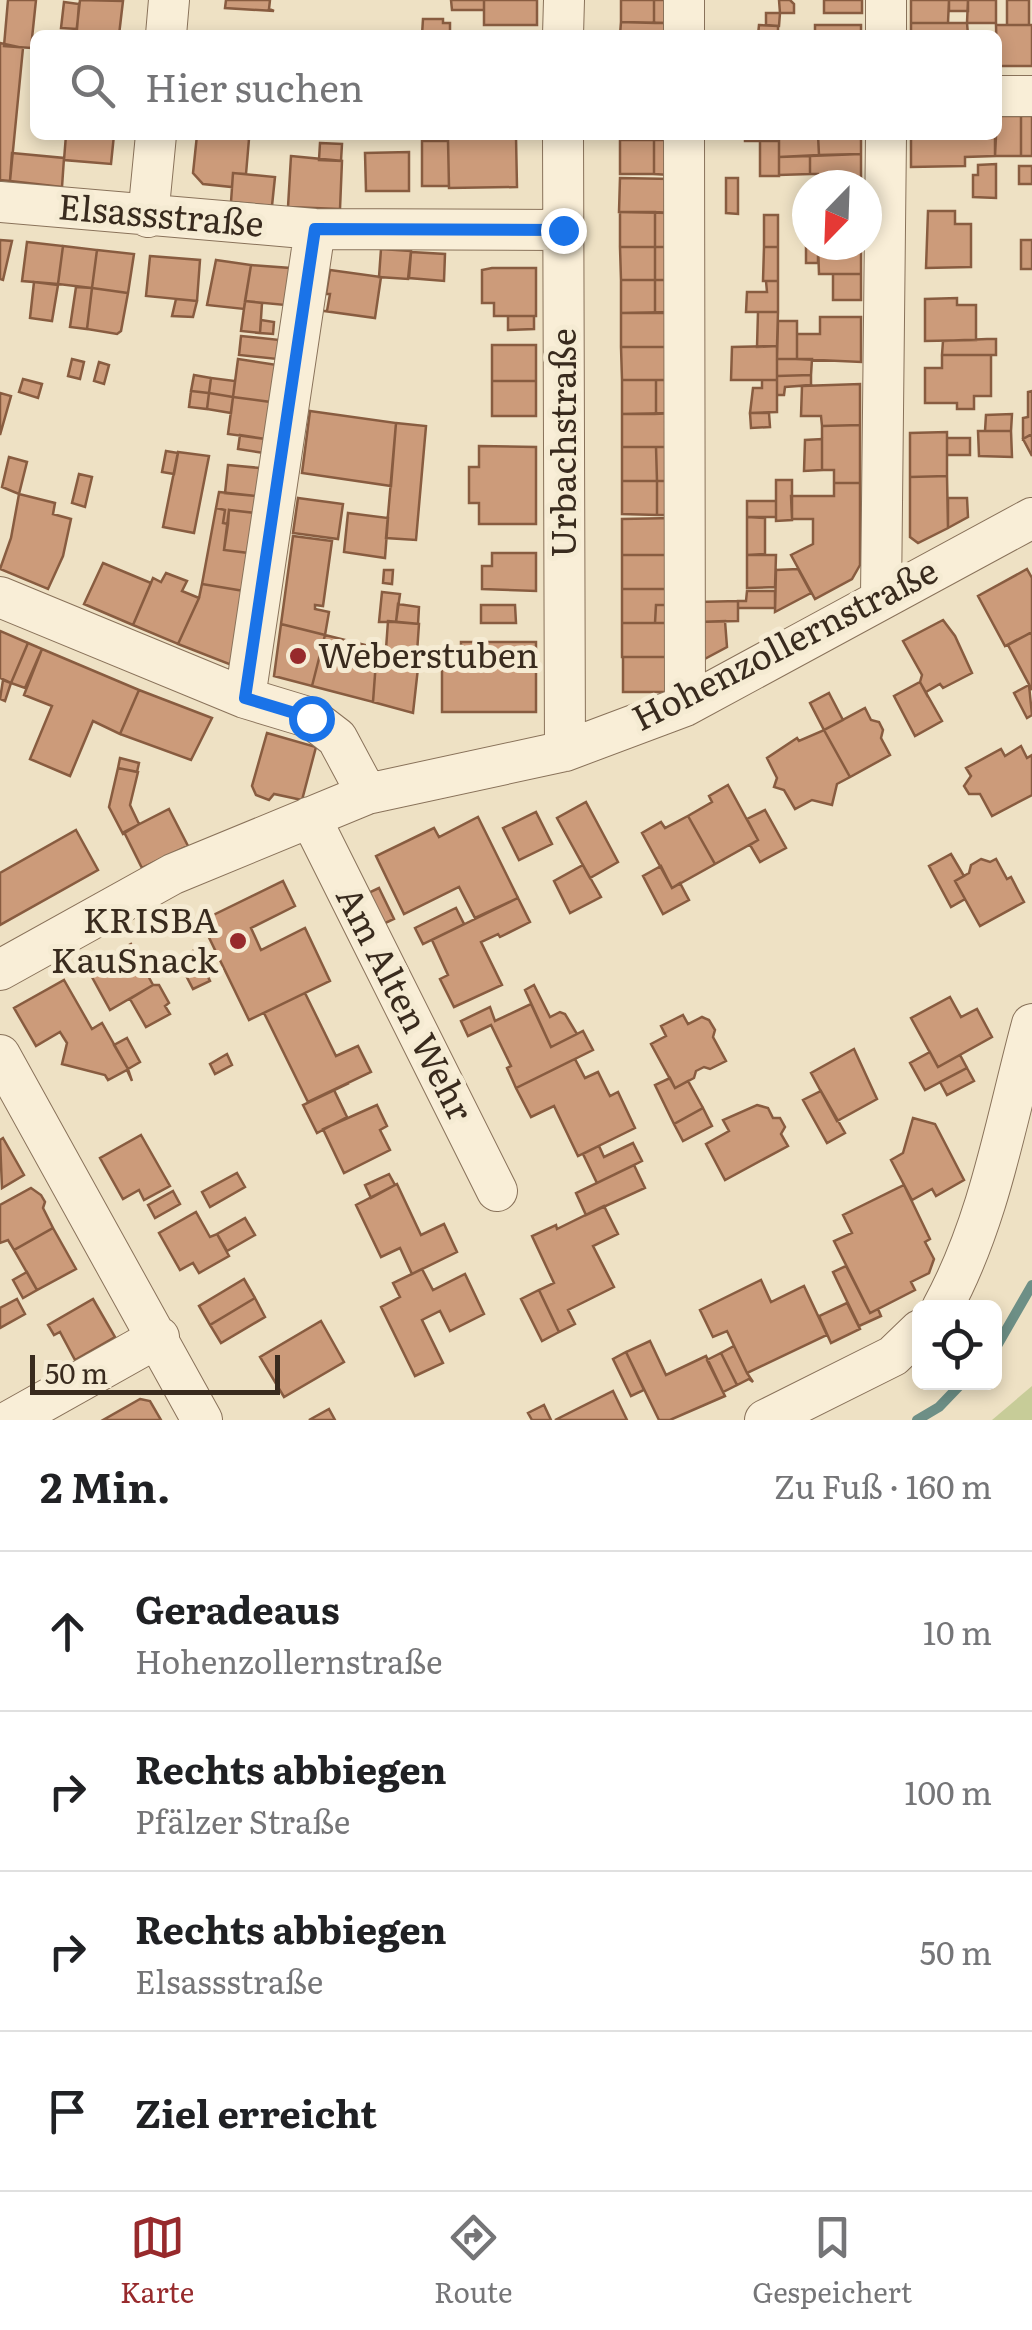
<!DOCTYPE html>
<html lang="de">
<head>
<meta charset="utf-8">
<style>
	:root { --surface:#fff; --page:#f2f2f2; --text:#202124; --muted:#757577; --line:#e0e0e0; --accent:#972a2c }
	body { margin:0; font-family:Literata,serif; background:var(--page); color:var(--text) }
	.controls { position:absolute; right:30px; bottom:30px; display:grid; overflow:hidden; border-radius:15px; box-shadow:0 5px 15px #0003 }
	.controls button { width:90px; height:90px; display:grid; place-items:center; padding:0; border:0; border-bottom:2px solid var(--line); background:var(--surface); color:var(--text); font:50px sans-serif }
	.compass { position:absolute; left:792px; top:170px; width:90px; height:90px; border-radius:50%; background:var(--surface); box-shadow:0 5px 15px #0003; rotate:203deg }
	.scale { position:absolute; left:30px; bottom:25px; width:250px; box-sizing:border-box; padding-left:10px; border:5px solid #392b1e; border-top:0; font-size:28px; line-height:35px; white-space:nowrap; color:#392b1e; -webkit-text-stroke:8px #f5ebd3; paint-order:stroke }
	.stop { position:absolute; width:30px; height:30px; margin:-22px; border:8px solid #1a73e8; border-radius:50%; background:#fff }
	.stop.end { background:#1a73e8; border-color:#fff; box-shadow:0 2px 10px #0008 }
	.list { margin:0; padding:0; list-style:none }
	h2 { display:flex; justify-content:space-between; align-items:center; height:130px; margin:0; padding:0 40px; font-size:42px }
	h2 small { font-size:32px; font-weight:400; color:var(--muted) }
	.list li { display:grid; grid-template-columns:65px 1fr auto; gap:30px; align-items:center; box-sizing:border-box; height:160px; padding:0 40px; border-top:2px solid var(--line) }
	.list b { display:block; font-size:38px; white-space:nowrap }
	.list p { margin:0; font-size:32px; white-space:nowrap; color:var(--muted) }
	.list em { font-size:32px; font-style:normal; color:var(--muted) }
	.icon { flex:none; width:55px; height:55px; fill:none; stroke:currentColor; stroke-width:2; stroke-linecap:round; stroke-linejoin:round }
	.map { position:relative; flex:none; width:1032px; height:1420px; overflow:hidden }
	.search { position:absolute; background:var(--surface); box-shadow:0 5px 15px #0003; left:30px; right:30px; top:30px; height:110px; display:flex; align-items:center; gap:25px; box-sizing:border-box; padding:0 35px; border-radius:15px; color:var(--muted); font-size:38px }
	.sheet { height:770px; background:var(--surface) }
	nav { display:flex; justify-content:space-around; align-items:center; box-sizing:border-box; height:140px; border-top:2px solid var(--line); background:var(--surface); font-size:28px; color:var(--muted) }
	nav a { display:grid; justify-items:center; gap:5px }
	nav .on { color:var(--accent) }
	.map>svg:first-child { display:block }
</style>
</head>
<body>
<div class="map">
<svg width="1032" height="1420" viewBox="0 0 1032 1420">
	<rect width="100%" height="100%" fill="#eee1c4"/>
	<path fill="#c7cc98" d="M1032 1386V1420H992Z"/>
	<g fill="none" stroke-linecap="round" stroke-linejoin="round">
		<path stroke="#6d8f86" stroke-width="10" d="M994 1351 1032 1285
			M917 1420 939 1407 963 1382"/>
	</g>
	<path fill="#cc9b7a" stroke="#885c40" stroke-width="2.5" d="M8 0H36L31 48 4 46Z
		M80 0 123 1 119 35H76Z
		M226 0H270L269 9 274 11 225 8Z
		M451 0H484V10H452Z
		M484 0H537V25H484Z
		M621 0H654V23L621 22Z
		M654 0H671L670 23H654Z
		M779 0H790L794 4V13H780Z
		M824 0H862V13H824Z
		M911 0H949L948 23H911Z
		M949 0H968V11H949Z
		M968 0H996V23H967Z
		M1007 0H1029V25H1007Z
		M64 2 79 4 77 29 61 28Z
		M766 13H780L779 26 766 25Z
		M423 19H443V23H450V35H422Z
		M621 22 669 23V35H620Z
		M911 23H967L968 35H911Z
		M759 25 778 26V35H758Z
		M815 25H861V35H815Z
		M996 25H1032V66H997Z
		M0 43 23 48 10 181 0 180Z
		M997 116H1021V156H995Z
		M1021 116H1032V156H1021Z
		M66 135H114L111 164 64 160Z
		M197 135 249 139 246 174 233 173 232 187 203 184 193 173Z
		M620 135H654V140H620Z
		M745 135H779V141H745Z
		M779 135H818L819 155 779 157Z
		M818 135H861V154L819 155Z
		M911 135H995V156L965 157V166L911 167Z
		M516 137 517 187 449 188 448 138Z
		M620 140H654V174H620Z
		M654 140H670V175L654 174Z
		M422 141H448L449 186H422Z
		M760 141H779V176H760Z
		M320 143 342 144 341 161 319 160Z
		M409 152V191H366L365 153Z
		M12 153 64 158 62 187 10 181Z
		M861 154V185H818V174H810V156Z
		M291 156 342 161 340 209 288 207Z
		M810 156V174L779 175V157Z
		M996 164V198L973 197V175H978V165Z
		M1019 166H1032V184H1019Z
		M233 173 275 177 272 206 231 202Z
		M620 178 671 179 670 213 619 212Z
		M726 178H738V214L726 213Z
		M928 211H955V224H971V267L926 268Z
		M620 212H655V247H620Z
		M655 212 670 213V247H655Z
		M764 215H778V247H764Z
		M0 240 12 241 3 280 0 279Z
		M1021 240H1032V269H1021Z
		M27 242 63 246 58 284 22 281Z
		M806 242 807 245H818V263H806Z
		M818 245H861V274H819Z
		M63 246 97 250 92 288 58 284Z
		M620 247H655V280H621Z
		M655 247H670L671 280H655Z
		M764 247H778V281H763Z
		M381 249 411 251 408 279 379 277Z
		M97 250 134 254 128 293 92 288Z
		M411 252 445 254 444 281 409 278Z
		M150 256 200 260 197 301 146 296Z
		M216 260 251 265 244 309 207 305Z
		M251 265 290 268 285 305 245 301Z
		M492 268H536V316H494V303H482V270Z
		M330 270 381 277 375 318 324 311H327L330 294H326Z
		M833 274H861V300H833Z
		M621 280H655V313H621Z
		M655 280H671V313H655Z
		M766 281H778V312H746L747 292H767Z
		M34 282 58 285 52 321 30 318Z
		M76 287 92 288 87 329 70 327Z
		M92 288 128 293 121 331 117 334 87 329Z
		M957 298V305H976V340L925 341V299Z
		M176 299 197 301 193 317 172 316Z
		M245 301 262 303 260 333 241 331Z
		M672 312V347H621V313Z
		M758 312H778L777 346 757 347Z
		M508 316H534V329L508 330Z
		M820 317H861V362L797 359V334H820Z
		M261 320 274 322 273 334 260 333Z
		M778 321H797V359H777Z
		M241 336 280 340 277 359 239 355Z
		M987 339H996V355H942L943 341Z
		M492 345H536V381H492Z
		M777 346V380H731L732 347Z
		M621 347H672V380H622Z
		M942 355H991V396H974V409H957V403H925V368H942Z
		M72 359 84 362 80 379 68 376Z
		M238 359 277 365 271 402 233 397Z
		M777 359H812L811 375 777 376Z
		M99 362 109 365 104 384 94 381Z
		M194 375 211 378 209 393 191 391Z
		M811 375V385L785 387 784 395H777V376Z
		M211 378 235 381 233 397 209 393Z
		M23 379 42 384 38 398 19 392Z
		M622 380H656V414H622Z
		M656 380H672L673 413 656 414Z
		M762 380H777V412L750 413 753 388H762Z
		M492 381H536V416H492Z
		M860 384V425L822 426 821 416H801L802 386Z
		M191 391 209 393 207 409 189 407Z
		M1032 391V434L1023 439V418L1028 417V392Z
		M0 393 11 396 0 435Z
		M209 393 233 397 231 413 207 409Z
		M233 397 271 402 266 439 228 434Z
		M310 411 396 423 391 486 302 473Z
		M673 413V447H622V414Z
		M750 413H769L770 427 751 428Z
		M1012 414 1011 431H985L986 415Z
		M396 423 426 426 416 540 386 538Z
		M860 425V483H834V470H822V426Z
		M978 431H1011L1012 457 979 456Z
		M947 432V476L910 477V433Z
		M1032 434V456L1023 439Z
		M240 435 266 439 264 453 238 449Z
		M947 438H970V455H947Z
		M822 439V470L804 471 805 440Z
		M479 446 536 447V524H479V503H469V467H479Z
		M622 447H656L657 481H622Z
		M656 447H673V481H657Z
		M166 451 178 453 174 474 162 472Z
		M178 452 209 456 194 533 163 527Z
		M9 457 27 462 19 494 2 487Z
		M228 465 260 468 257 496 225 493Z
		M79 474 92 477 85 507 72 503Z
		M947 476 948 528 918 543 910 537V477Z
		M776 480H792V520L776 521Z
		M622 481H657V515L622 514Z
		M657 481H672V515H657Z
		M834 483H860V565L852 579 815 599 791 555 813 544V519H792L791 496H834Z
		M219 492 257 496 255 513 229 510 228 524 223 523 225 510 216 508Z
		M19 494 55 503 53 514 71 519 63 556 48 589 0 569 11 538Z
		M298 498 343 504 338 539 293 533Z
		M948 498H967L968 517 948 528Z
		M747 501H776V517H747Z
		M216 508 225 510 223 523 228 524 224 550 249 553 244 591 202 584Z
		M229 510 255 513 249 553 224 550Z
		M348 513 388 518 385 558 344 552Z
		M747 517 765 518V554L747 555Z
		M673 518 672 555H622V519Z
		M293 536 332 541 323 606 315 605V609L329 612 325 635 281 624Z
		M492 553H536V591L482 589V566H492Z
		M622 555H672V589H622Z
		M747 555H776L775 587 747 588Z
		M103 563 151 583 133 625 84 604Z
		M798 569 811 593 775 612 776 570Z
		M1027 569 1032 578V632L1005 646 978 596Z
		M384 570H393L392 584 383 583Z
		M166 573 187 581 182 591 199 598 178 644 133 625 153 578 161 582Z
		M202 584 244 591 234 663 229 664 178 644 199 598Z
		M622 589H672V605H656L655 623H622Z
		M747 591H775V608H738V601H746Z
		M382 592 400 594 396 622H379Z
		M738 601V621L698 622 697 602Z
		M398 604 419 607 418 624 396 622Z
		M481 605H515L516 623H481Z
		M656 605H672V623H655Z
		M943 620 955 636 972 673 943 688 940 684 926 692 928 697 920 682 922 675 903 641Z
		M388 621 419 624 416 667 385 663Z
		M725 621 727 647 699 662 698 622Z
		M622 623H671L672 657H622Z
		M281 624 325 635 312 686 274 676Z
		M0 631 28 643 11 683 0 678Z
		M1032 632V690L1008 645Z
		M325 635 377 648 373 702 312 686Z
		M461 642H536V712H442V668H461Z
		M28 643 42 649 25 688 11 683Z
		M42 649 139 690 120 734 93 721 70 776 30 759 52 706 24 695Z
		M623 657H672L671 692H623Z
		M376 661 418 668 413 713 373 702Z
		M3 680 11 683 5 701 0 699Z
		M920 682 942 721 915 736 894 696Z
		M1029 685 1032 715 1027 718 1014 693Z
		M139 690 212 718 191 760 120 734Z
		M829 693 843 720 824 730 810 703Z
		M865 708 871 720 879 722 883 730 881 738 890 755 850 777 824 730Z
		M824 730 850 777 837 784 832 805 812 800 795 809 784 790 774 787 777 778 767 758 797 738 799 741Z
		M267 733 316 747 302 800 274 794 269 800 256 795 252 786Z
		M1021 746 1027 758 1032 755V795L992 816 980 794H969L964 786 971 776 966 768 1001 749 1005 756Z
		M120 758 139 763 137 772 118 768Z
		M118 768 138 772 130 805 139 824 123 834 109 807Z
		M728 785 758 840 715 864 688 816 712 802 709 796Z
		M586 802 618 862 590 878 557 818Z
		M169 809 188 846 142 868 124 832Z
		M765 810 786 848 760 862 750 845 758 840 747 819Z
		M536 812 552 844 519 860 503 828Z
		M688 816 715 864 672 888 642 833 661 822 665 828Z
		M478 817 518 898 475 918 459 887 404 914 376 856 434 828 439 837Z
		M76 830 98 870 0 925V873Z
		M951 854 964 876 955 881 965 899 951 907 929 866Z
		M981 859 990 862 996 859 1007 879 1011 877 1024 902 980 926 955 881 969 873 971 865Z
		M583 865 601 897 570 913 554 881Z
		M661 866 672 888 680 883 689 900 663 914 643 876Z
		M283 881 295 906 251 928 261 950 305 928 330 981 249 1020 201 921Z
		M379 888 394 919 381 925 366 894Z
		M518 898 530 922 500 937 498 934 481 942 502 985 454 1007 440 979 448 975 432 940Z
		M456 908 464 924 423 944 415 928Z
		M131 944 153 985 110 1010 87 968Z
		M195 950 210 981 193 989 177 958Z
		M64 980 92 1029 102 1023 128 1069 132 1081 127 1070 108 1080 105 1075 62 1064 67 1043 60 1032 36 1046 14 1008Z
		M153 985H159L169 1003 165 1006 170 1014 146 1027 130 999Z
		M534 985 550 1017 560 1012 565 1014 577 1034 551 1047 525 990Z
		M305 993 336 1056 358 1046 371 1072 308 1102 264 1013Z
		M950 997 961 1017 977 1009 992 1037 938 1067 911 1018Z
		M531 1004 551 1047 583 1031 593 1050 516 1088 507 1068 511 1066 491 1025 468 1036 461 1021 490 1007 495 1021Z
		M683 1015 688 1024 702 1017 709 1020 715 1030 713 1037 726 1061 710 1069 704 1067 696 1071 694 1078 675 1088 651 1044 666 1036 661 1026Z
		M127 1038 140 1062 128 1069 114 1045Z
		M854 1049 877 1099 837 1121 811 1073Z
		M930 1052 938 1067 960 1055 967 1068 925 1090 910 1063Z
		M227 1054 232 1065 215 1074 210 1064Z
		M575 1059 585 1078 598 1072 610 1096 618 1092 635 1128 578 1156 554 1106 531 1117 516 1088Z
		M967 1068 974 1081 947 1095 940 1082Z
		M670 1078 675 1088 688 1081 703 1108 674 1124 655 1085Z
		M349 1083 334 1090 347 1117 317 1133 303 1105Z
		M821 1091 845 1133 827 1143 803 1100Z
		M377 1105 387 1126 380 1130 390 1150 344 1173 323 1129Z
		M757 1105 768 1108 773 1118H780L785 1127 781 1134 788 1146 725 1180 706 1144 729 1131 723 1120Z
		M703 1108 712 1126 683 1141 674 1124Z
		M913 1118 935 1124 964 1180 936 1196 932 1189 912 1200 891 1160 903 1153Z
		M141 1135 170 1186 144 1200 139 1190 123 1199 100 1158Z
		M3 1138 24 1175 2 1188 0 1140Z
		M633 1143 642 1161 597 1183 583 1154 599 1146 604 1157Z
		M634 1165 645 1188 586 1215 576 1193Z
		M237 1173 245 1187 210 1207 202 1192Z
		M389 1174 395 1185 371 1198 365 1185Z
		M397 1184 421 1235 444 1224 457 1252 412 1274 400 1248 381 1257 356 1205Z
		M904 1185 930 1239 925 1242 934 1259 929 1273 911 1282 915 1290 870 1313 834 1241 852 1233 843 1215Z
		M31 1188 41 1195 45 1202 43 1208 53 1228 14 1250 8 1240 0 1243V1205Z
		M173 1191 180 1204 155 1218 148 1205Z
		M604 1206 618 1234 593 1246 614 1287 568 1310 575 1324 559 1332 539 1290 554 1283 532 1236 556 1225 557 1229Z
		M196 1212 210 1237 217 1234 229 1256 199 1273 193 1263 180 1270 159 1233Z
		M245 1218 255 1235 227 1251 217 1234Z
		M53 1228 76 1269 37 1290 14 1250Z
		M846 1266 870 1313 878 1309 881 1316 859 1326 833 1272Z
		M422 1269 433 1290 465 1274 484 1314 450 1331 440 1311 422 1320 443 1363 415 1376 381 1307 400 1297 393 1283Z
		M27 1272 37 1290 23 1298 13 1280Z
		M244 1279 255 1298 210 1325 199 1306Z
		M761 1280 771 1302 804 1286 827 1335 747 1373 727 1331 713 1337 700 1310Z
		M539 1290 559 1332 542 1341 521 1299Z
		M255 1298 265 1317 221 1343 210 1325Z
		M17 1299 25 1314 0 1328V1308Z
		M93 1299 115 1337 75 1360 60 1332 54 1335 48 1325Z
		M847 1303 860 1329 831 1343 819 1316Z
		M321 1321 344 1362 284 1397 260 1357Z
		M650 1341 666 1375 706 1356 725 1396 670 1420H659L626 1352Z
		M734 1346 747 1373 753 1382 749 1379 737 1385 721 1353Z
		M626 1352 644 1390 631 1396 613 1359Z
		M721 1353 737 1385 723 1392 707 1360Z
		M613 1391 627 1420H555Z
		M140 1399 150 1401 161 1420H103Z
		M544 1405 551 1420H532L528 1413Z
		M329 1409 335 1420H309Z"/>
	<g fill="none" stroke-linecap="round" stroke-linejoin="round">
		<g stroke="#89725a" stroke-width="42">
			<path id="minor" d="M684 0V35
				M886 0V35
				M166 35 169 0
				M563 35 564 0
				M997 96H1032
				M563 135 565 751
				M684 135 685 706
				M0 202 315 229 563 230
				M148 217 156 135
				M0 597 245 698 311 718 337 738 367 794
				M881 597 886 135
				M245 698 315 229
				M310 817 497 1191
				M0 970 173 874 367 794 565 751 685 706 1032 518
				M0 1055 202 1420
				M942 1308C990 1220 1006 1120 1032 1024
				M11 1420 159 1337
				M765 1420 893 1356 920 1330"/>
		</g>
		<use href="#minor" stroke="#f9eed7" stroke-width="40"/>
	</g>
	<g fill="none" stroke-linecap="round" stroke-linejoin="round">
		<path stroke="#1a73e8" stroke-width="12" d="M311 718 245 698 315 229 563 230"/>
	</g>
	<g fill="#972a2c" stroke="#f5ebd3" stroke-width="4">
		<circle cx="298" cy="656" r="10"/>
		<circle cx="238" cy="941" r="10"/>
	</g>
	<g text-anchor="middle" stroke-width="10" stroke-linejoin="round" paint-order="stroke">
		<g font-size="35" fill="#392b1e" stroke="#f5ebd3">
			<text transform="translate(161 216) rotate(5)" y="12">Elsassstraße</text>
			<text transform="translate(564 443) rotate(-90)" y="12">Urbachstraße</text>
			<text transform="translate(785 645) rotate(-27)" y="12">Hohenzollernstraße</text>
			<text transform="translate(404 1004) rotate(63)" y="12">Am Alten Wehr</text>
		</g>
		<g font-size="35" fill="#392b1e" stroke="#f5ebd3" text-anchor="start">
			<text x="318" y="668">Weberstuben</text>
			<text x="218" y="933" text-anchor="end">KRISBA<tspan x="218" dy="40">KauSnack</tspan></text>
		</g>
	</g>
</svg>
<div class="controls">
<button><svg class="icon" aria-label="locate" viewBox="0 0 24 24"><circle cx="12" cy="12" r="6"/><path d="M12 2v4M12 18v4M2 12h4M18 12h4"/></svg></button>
</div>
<svg class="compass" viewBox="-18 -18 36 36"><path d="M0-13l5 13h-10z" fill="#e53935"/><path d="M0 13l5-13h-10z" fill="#757577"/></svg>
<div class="scale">50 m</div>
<div class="stop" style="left:311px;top:718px"></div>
<div class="stop end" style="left:563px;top:230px"></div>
<div class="search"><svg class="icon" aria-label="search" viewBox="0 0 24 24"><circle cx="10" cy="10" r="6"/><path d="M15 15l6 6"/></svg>Hier suchen</div>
</div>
<section class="sheet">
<h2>2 Min.<small>Zu Fuß · 160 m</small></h2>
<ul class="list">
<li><svg class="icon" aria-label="ahead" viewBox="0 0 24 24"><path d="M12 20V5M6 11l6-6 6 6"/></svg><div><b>Geradeaus</b><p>Hohenzollernstraße</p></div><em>10 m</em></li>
<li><svg class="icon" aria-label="right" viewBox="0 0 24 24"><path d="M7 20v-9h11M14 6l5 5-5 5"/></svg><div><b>Rechts abbiegen</b><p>Pfälzer Straße</p></div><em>100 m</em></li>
<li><svg class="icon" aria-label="right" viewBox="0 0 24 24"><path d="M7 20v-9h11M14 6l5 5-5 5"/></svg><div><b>Rechts abbiegen</b><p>Elsassstraße</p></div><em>50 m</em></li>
<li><svg class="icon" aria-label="arrive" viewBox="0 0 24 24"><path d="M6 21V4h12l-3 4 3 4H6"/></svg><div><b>Ziel erreicht</b></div></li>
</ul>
</section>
<nav>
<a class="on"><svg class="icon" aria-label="map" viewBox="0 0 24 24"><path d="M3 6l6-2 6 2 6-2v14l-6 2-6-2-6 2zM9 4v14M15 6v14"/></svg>Karte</a>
<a><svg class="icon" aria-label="directions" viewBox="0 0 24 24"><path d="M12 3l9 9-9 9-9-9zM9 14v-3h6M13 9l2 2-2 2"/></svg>Route</a>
<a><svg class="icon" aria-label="saved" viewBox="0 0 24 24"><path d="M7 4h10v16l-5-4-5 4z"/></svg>Gespeichert</a>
</nav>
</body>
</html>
